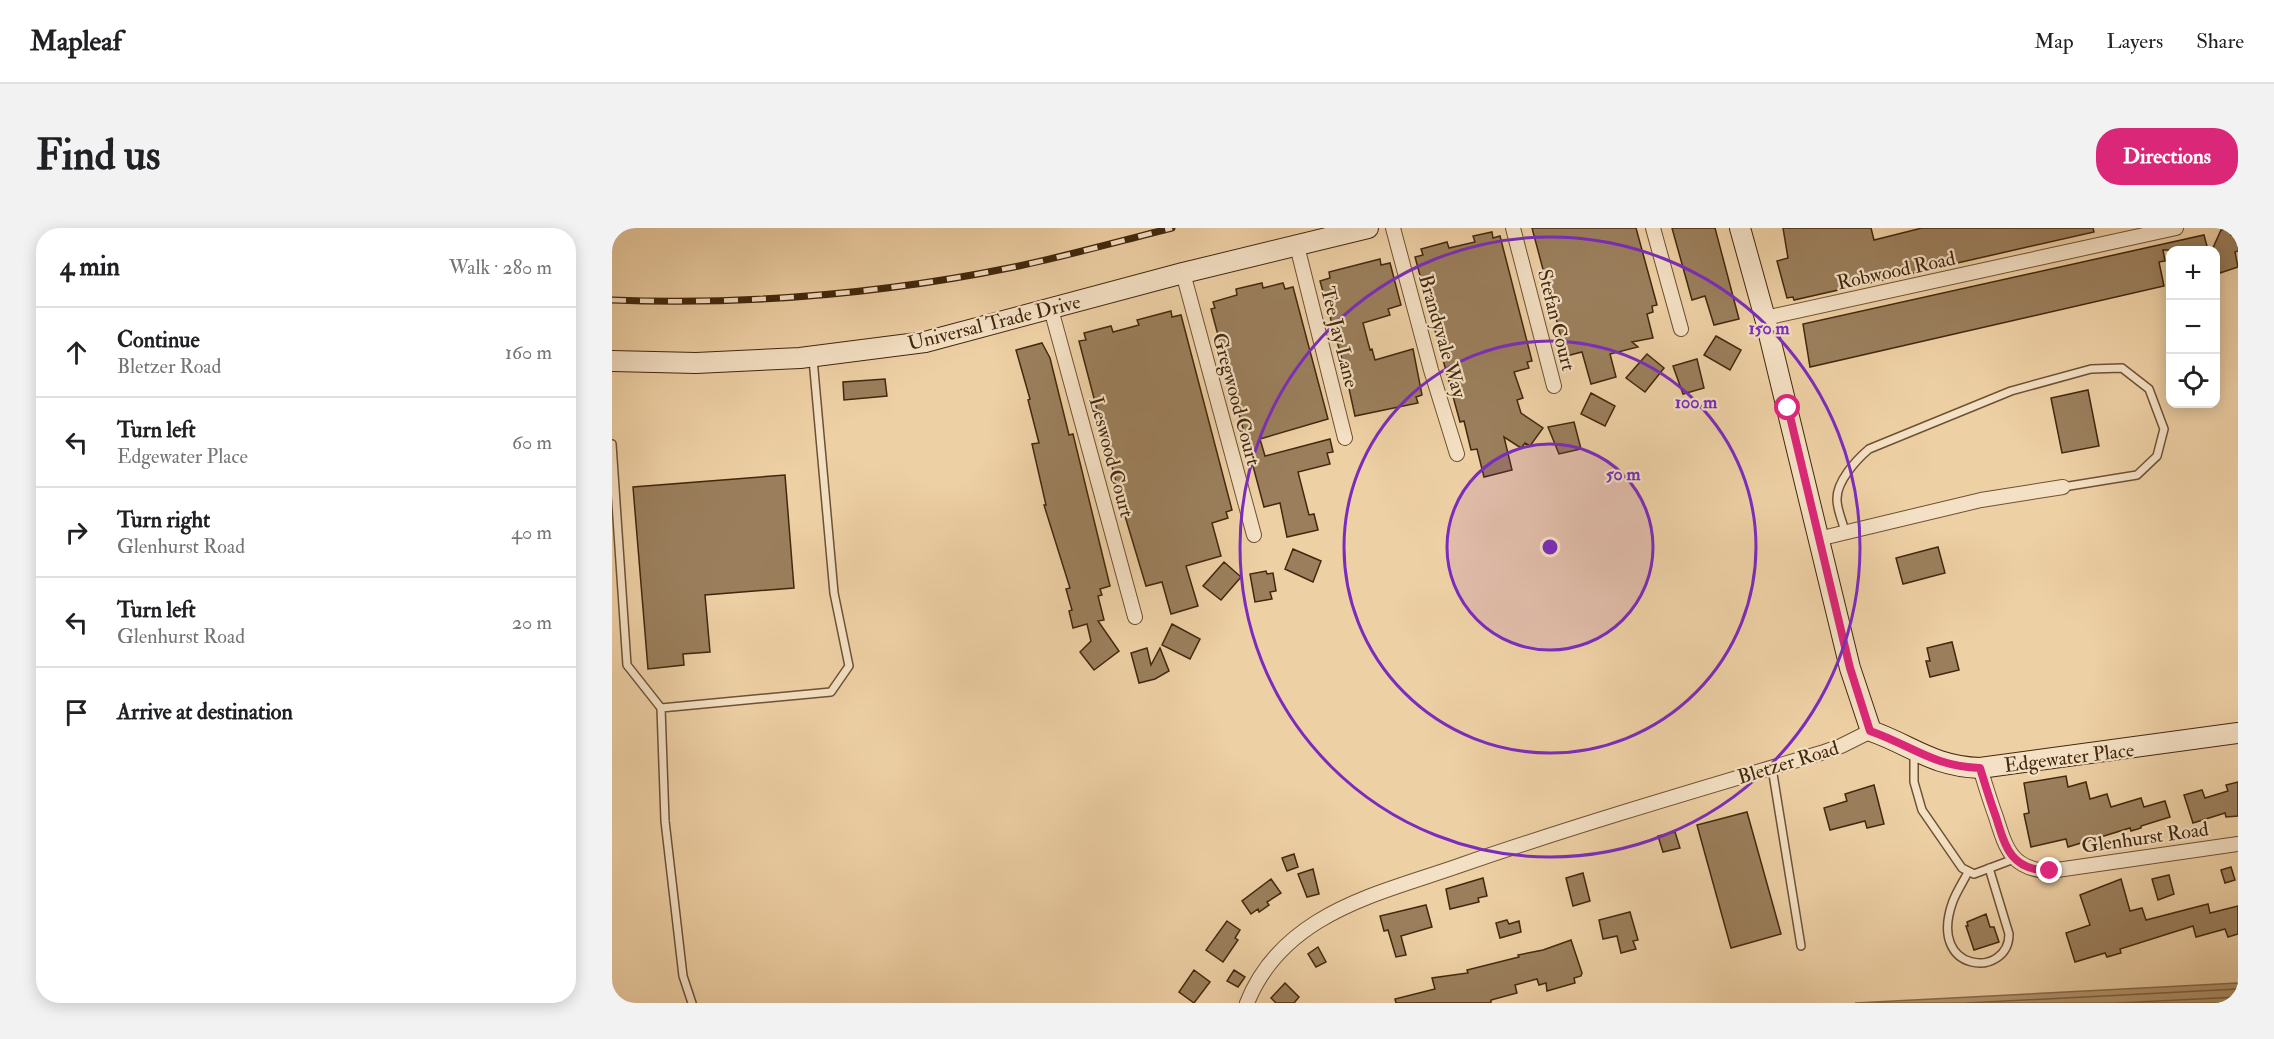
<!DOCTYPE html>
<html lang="en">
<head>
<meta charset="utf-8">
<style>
	:root { --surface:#fff; --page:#f2f2f2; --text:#202124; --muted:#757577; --line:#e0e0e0; --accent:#db2777 }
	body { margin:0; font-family:"IM FELL Double Pica",serif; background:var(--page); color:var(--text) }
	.controls { position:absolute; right:18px; top:18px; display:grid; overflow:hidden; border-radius:12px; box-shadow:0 3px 15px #0003 }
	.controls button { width:54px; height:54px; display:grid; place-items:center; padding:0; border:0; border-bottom:2px solid var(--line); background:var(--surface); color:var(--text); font:30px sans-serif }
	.stop { position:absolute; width:18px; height:18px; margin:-14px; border:4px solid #db2777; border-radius:50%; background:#fff }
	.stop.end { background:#db2777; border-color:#fff; box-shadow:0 2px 6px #0008 }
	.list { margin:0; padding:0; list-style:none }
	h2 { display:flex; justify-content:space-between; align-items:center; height:78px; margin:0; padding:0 24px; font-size:26px }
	h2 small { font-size:20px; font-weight:400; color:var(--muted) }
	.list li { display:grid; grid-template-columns:39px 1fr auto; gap:18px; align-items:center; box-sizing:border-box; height:90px; padding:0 24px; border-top:2px solid var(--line) }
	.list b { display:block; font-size:22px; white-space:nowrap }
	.list p { margin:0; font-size:20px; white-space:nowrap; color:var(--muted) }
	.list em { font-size:20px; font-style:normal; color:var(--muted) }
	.icon { flex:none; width:33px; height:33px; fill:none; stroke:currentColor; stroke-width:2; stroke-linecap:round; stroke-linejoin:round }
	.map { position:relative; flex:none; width:1626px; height:775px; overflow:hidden; border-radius:24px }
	header { display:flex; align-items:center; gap:36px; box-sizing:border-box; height:84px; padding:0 30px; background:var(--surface); border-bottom:2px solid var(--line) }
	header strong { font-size:28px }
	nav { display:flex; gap:33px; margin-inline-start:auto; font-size:21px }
	.intro { display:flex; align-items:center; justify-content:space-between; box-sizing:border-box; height:144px; padding:0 36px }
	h1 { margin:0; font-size:42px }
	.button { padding:15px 27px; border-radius:24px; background:var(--accent); color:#fff; font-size:21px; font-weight:700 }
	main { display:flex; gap:36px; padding:0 36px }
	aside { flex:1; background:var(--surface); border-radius:24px; box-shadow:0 3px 15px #0003 }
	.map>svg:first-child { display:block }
</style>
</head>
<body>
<header>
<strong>Mapleaf</strong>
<nav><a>Map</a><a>Layers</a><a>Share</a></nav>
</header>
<div class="intro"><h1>Find us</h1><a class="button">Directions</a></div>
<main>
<aside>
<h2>4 min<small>Walk · 280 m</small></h2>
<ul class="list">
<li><svg class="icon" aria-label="ahead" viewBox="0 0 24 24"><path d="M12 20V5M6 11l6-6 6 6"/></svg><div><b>Continue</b><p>Bletzer Road</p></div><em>160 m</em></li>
<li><svg class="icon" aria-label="left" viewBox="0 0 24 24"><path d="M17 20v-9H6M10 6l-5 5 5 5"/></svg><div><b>Turn left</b><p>Edgewater Place</p></div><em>60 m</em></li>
<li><svg class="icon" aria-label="right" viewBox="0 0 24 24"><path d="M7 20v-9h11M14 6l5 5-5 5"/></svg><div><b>Turn right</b><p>Glenhurst Road</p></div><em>40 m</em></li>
<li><svg class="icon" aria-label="left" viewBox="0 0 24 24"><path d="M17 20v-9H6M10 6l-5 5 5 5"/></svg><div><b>Turn left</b><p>Glenhurst Road</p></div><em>20 m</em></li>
<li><svg class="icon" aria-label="arrive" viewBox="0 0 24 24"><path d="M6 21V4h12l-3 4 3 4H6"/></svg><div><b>Arrive at destination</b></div></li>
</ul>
</aside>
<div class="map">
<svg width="1626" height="775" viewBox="0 0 1626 775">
	<rect width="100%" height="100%" fill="#eed0a5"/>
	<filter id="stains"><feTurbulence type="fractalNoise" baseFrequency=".00333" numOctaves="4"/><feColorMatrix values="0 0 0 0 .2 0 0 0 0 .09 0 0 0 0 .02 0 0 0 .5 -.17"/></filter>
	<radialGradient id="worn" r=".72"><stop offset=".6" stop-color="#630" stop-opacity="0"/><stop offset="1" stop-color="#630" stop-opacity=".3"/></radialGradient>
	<path fill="#b49771" stroke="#866b49" stroke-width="1.5" d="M1626 755V775H1243Z"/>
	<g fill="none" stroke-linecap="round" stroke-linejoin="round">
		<path stroke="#7b603e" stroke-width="1.5" d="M1355 775 1626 761
			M1506 775 1626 769"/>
	</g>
	<path fill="#9b7f5c" stroke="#42280c" stroke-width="1.5" d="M920 0H1024L1045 77 1040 78 1041 84 1035 86 1041 110 1020 114 1026 119 998 126 1004 149 979 156 970 124 954 128Z
		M1060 0H1103L1127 91 1102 97 1093 68 1080 72Z
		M1171 0H1259L1262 12 1310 0H1481L1482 4 1182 72 1181 69 1175 70 1165 33 1176 30Z
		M1618 0 1619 7 1624 6 1626 14V23L1623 24 1626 39 1608 45 1604 31V22H1600L1609 2Z
		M880 4 881 10 888 8 920 133 915 134 917 140 902 144 911 170 905 172 909 185 931 200 918 218 913 215 909 220 892 209 900 242 872 249 865 221 859 222 852 193 848 194 803 29 811 27 809 21 835 14 837 20 863 14 861 8Z
		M1592 7 1596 22H1551L1553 33 1547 34 1552 58 1198 139 1191 96Z
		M768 31 769 37 778 35 789 77 776 81 778 87 751 95 758 122 760 121 763 132 801 121 810 167 804 169 806 175 743 188 733 142 708 53 718 50 717 44Z
		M650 55 651 60 671 55 673 61 681 59 716 191 648 211 653 228 718 211 721 224 715 225 718 236 686 244 697 287 702 286 706 302 675 309 668 275 652 279 599 81 603 80 601 74 625 67 624 61Z
		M559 83 560 89 569 87 620 282 614 284 616 290 600 295 609 328 574 338 586 378 559 386 550 354 534 358 513 288 467 113 474 112 472 105 499 98 501 104 527 97 525 92Z
		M1104 108 1129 122 1118 142 1092 127Z
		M430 115 438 130 457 207 461 206 498 358 488 361 490 367 486 368 492 392 486 393 507 423 482 442 468 424 479 413 475 396 461 400 457 383 460 382 454 361 458 360 432 277H434L420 216 427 215 416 172 418 171 404 122Z
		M1035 126 1052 140 1033 164 1014 150Z
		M1085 131 1092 160 1071 166 1061 138Z
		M273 151 275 168 232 172 231 154Z
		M1476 162 1487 218 1450 225 1439 170Z
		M979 165 1003 178 993 198 969 186Z
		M962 194 969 221 947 226 936 199Z
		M173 247 182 360 93 367 98 424 71 426 72 437 36 441 21 259Z
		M1326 319 1333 345 1291 356 1284 330Z
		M681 321 709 333 701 354 673 341Z
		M612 334 629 349 609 372 591 358Z
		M654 343 655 346 661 345 664 363 658 364 660 371 643 374 638 346Z
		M560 396 588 411 578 431 550 417Z
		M1340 414 1347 442 1318 449 1314 433H1318L1315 420Z
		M535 420 539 437 548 420 557 443 543 451 527 455 519 425Z
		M1454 548 1456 559 1474 554 1478 571 1495 566 1499 579 1529 570 1532 579 1553 573 1558 589 1529 598V600L1519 603 1518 600 1456 619 1454 611 1419 619 1412 586 1417 585 1412 555Z
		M1626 554V588L1614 589 1613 585 1581 595 1572 567 1590 562 1593 570 1616 563 1614 557Z
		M1262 557 1272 596 1255 600 1253 593 1218 602 1212 580 1235 573 1233 566Z
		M1135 584 1169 706 1119 720 1085 597Z
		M1063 604 1068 620 1051 624 1046 608Z
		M682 626 686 639 675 643 670 630Z
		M1619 639 1623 652 1613 655 1609 642Z
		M701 641 707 666 695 669 686 646Z
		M971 645 978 673 961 678 954 650Z
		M1557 647 1562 666 1546 672 1540 651Z
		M871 650 875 668 866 670 867 674 838 681 834 661Z
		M659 651 669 665 655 674 657 677 647 684 646 681 639 686 630 673Z
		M1509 651 1518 683 1530 680 1534 692 1596 676 1598 685 1626 678V706L1616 709 1613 701 1584 709 1581 698 1508 721 1509 725 1495 729 1493 725 1463 734 1454 705 1478 697 1468 667Z
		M814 677 820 699 789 708 794 727 784 729 776 702 772 703 768 688Z
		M1018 684 1026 712 1021 713 1024 721 1009 725 1005 708 991 711 987 692Z
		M1374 686 1378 699H1382L1387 714 1362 722 1354 698H1356L1355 694Z
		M895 692 897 696 907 693 909 704 888 710 884 695Z
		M615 693 628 702 623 710 626 712 611 734 594 722Z
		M959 712 970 745 969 748 962 750 963 755 935 763 934 755 927 757 925 751 903 757 905 765 879 772V775H784L783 771 823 761 820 750 856 745 855 742 907 729 906 727 931 722Z
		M706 719 714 734 704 739 696 726Z
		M582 742 598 754 582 775 567 764Z
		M622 742 633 749 626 759 615 753Z
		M673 755 687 769 682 775H664L659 770Z"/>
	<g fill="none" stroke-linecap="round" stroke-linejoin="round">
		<g stroke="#6d5232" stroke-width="10">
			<path id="lane" d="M0 216 15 437 49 480 53 593 71 748 80 775
				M1233 304C1231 294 1225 282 1225 272 1224 254 1244 232 1257 221L1399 163 1479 141 1510 140 1537 161 1552 201 1545 228 1525 247 1451 259
				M49 480 219 464 237 438 222 365 201 131
				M1302 525V554L1310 582 1350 640 1362 646 1402 631
				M1160 540 1189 718
				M1356 644C1351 654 1345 663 1341 673 1314 746 1397 751 1397 706L1377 640"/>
		</g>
		<g stroke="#6d5232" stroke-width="16">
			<path id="street" d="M781 0 819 142 845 226
				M901 0 942 158
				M1041 0 1069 101
				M685 18 733 210
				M571 45 642 307
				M439 81 523 389
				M1153 90 1564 0
				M1206 311 1369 272 1451 259
				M1368 540C1373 556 1378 573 1384 589 1394 621 1400 642 1438 643L1626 616
				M635 775C649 740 673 714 705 694 748 667 801 654 849 637 968 596 1088 561 1209 525L1229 518 1259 503"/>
		</g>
		<g stroke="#42280c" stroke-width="22">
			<path id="secondary" d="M1128 0 1153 90 1238 440 1259 503C1301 518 1320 538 1368 540L1626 505
				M0 133 84 135 188 130 313 114 571 45 756 0"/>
		</g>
		<use href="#lane" stroke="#f4e0c4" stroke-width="7"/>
		<use href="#street" stroke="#f4e0c4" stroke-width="14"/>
		<use href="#secondary" stroke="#f4e0c4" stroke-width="20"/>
		<g stroke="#42280c" stroke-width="7">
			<path id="rail" d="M0 72C134 77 270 66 402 39 455 28 508 13 560 0"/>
		</g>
		<use href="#rail" stroke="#f4e0c4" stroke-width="4.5" stroke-dasharray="14" stroke-linecap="butt"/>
	</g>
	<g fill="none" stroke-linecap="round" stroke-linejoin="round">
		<path stroke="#db2777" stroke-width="8" d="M1176 180 1238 440 1258 503C1301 518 1320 538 1368 540 1373 556 1378 573 1384 589 1394 622 1400 642 1438 643"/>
	</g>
	<circle cx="938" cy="319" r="103" fill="#7b2cbf" fill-opacity=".12"/>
	<g fill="none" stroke="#7b2cbf" stroke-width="3">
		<circle cx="938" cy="319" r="103"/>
		<circle cx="938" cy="319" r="206"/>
		<circle cx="938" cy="319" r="310"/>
	</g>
	<g text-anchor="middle" stroke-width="4.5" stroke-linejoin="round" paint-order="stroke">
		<g font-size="20" fill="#42280c" stroke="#f4e0c4">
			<text transform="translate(1284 42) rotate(-12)" y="7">Robwood Road</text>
			<text transform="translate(945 92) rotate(76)" y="7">Stefan Court</text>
			<text transform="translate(382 94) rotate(-14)" y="7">Universal Trade Drive</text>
			<text transform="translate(831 108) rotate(74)" y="7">Brandyvale Way</text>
			<text transform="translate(728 109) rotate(76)" y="7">Tee Jay Lane</text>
			<text transform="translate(625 171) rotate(75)" y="7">Gregwood Court</text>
			<text transform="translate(500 229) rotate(75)" y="7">Leswood Court</text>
			<text transform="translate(1457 529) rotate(-7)" y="7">Edgewater Place</text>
			<text transform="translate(1176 534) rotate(-17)" y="7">Bletzer Road</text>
			<text transform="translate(1533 609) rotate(-8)" y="7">Glenhurst Road</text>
		</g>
	</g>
	<circle cx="938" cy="319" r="9" fill="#7b2cbf" stroke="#f4e0c4" stroke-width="3"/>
	<g font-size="18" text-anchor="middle" font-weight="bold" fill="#7b2cbf" stroke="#f4e0c4" stroke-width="4.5" stroke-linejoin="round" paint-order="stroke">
		<text x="1157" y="106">150 m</text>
		<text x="1084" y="180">100 m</text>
		<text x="1011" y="252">50 m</text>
	</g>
	<rect width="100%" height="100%" filter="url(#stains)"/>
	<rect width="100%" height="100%" fill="url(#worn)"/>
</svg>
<div class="controls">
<button>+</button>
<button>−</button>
<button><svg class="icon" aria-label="locate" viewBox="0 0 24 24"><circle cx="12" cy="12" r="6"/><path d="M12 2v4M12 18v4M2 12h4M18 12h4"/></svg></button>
</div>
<div class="stop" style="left:1176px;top:180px"></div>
<div class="stop end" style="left:1438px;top:643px"></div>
</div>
</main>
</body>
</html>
